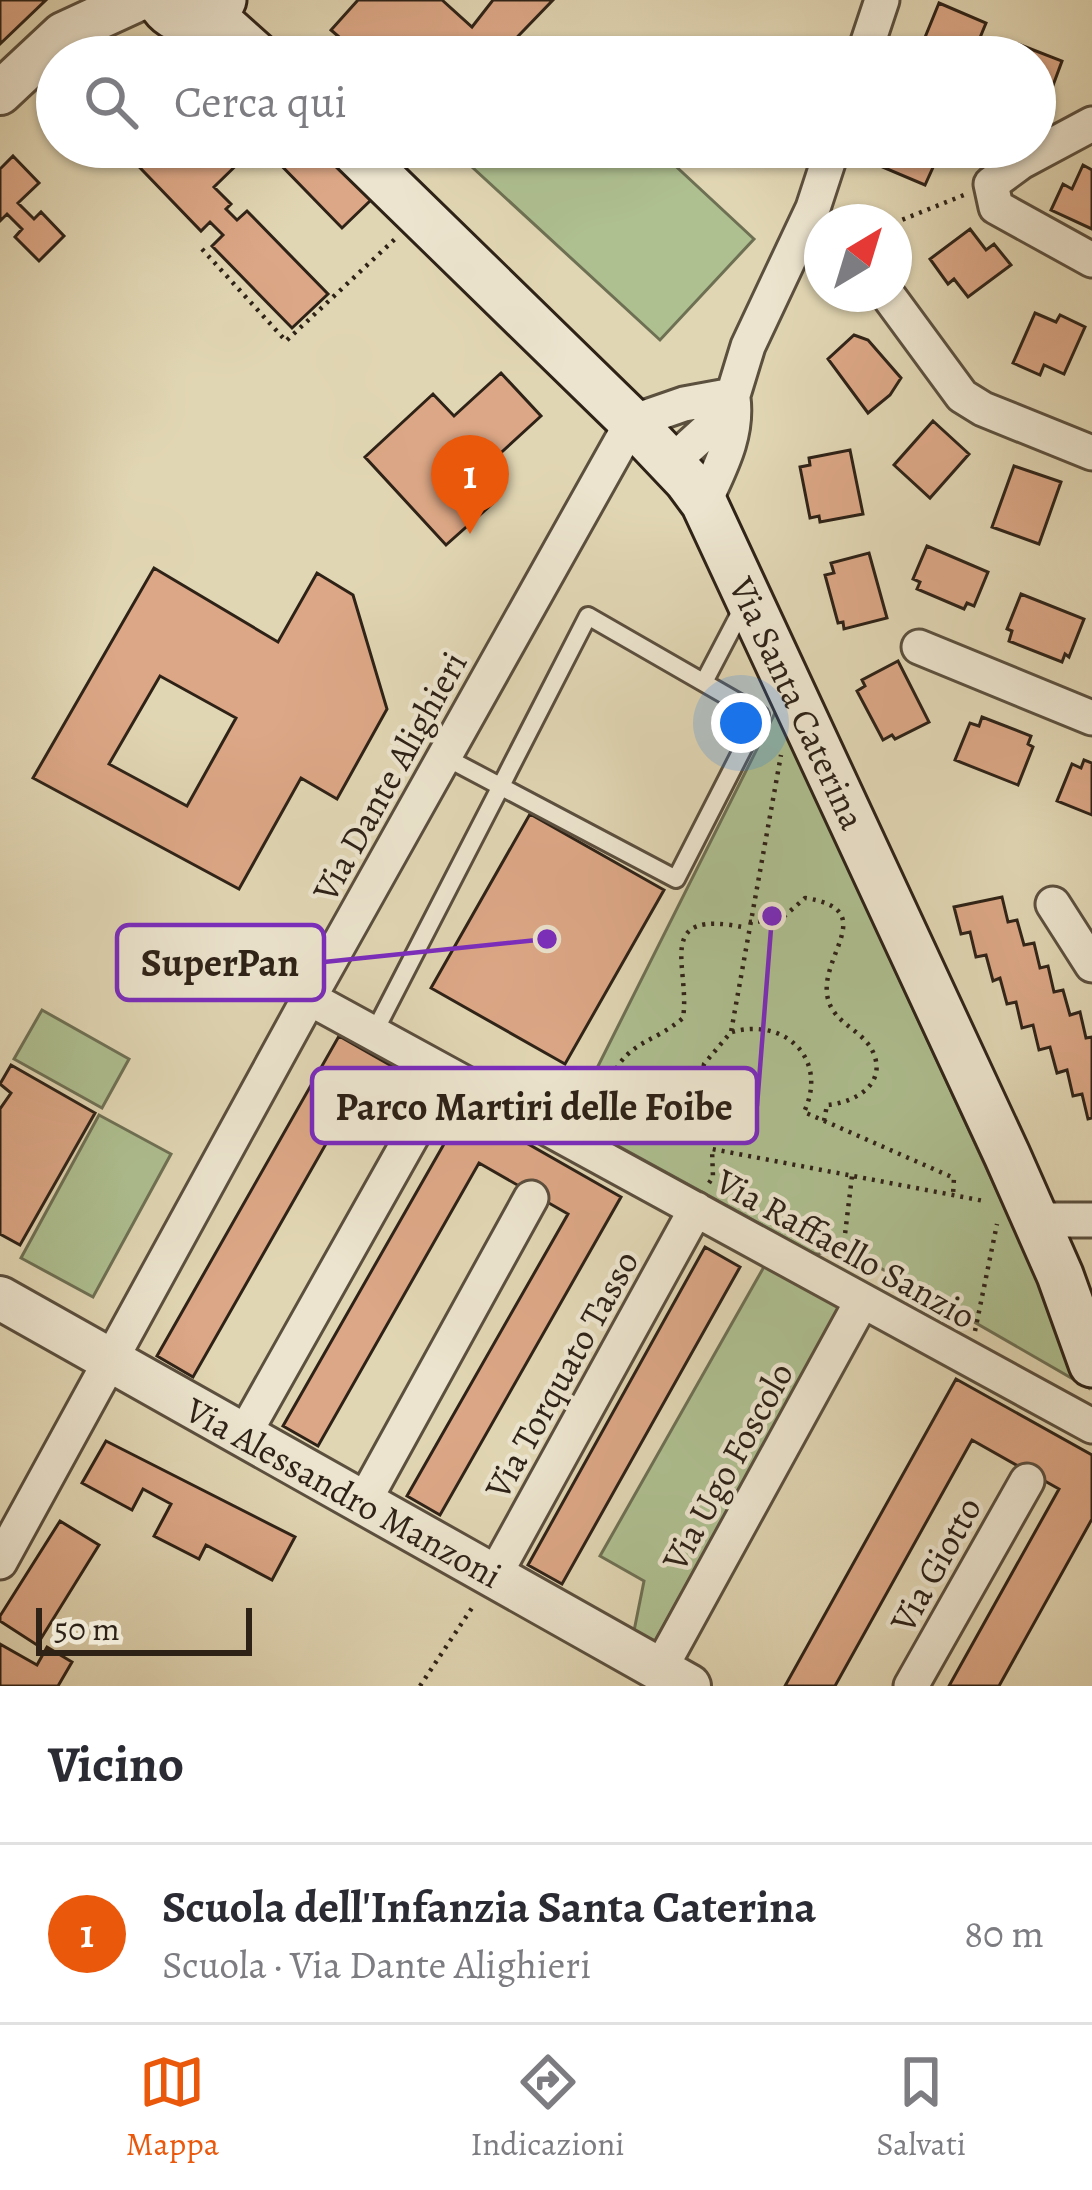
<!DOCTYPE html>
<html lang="it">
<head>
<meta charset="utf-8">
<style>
	:root { --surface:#fff; --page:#f2f2f3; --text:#2b2b33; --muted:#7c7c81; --line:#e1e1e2; --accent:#ea580c }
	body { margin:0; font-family:Alegreya,serif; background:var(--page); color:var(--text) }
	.compass { position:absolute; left:804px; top:204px; width:108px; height:108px; border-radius:50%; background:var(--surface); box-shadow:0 3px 9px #0004; rotate:38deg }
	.scale { position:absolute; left:36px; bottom:30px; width:216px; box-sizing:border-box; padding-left:12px; border:6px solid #2e2217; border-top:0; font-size:33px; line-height:42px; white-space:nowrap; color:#2e2217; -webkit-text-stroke:9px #ece4ce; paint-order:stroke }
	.you { position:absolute; left:741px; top:723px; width:42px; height:42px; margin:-30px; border:9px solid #fff; border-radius:50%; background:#1a73e8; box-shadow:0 0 0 18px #1a73e833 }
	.badge { display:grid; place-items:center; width:78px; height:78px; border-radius:50%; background:var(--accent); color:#fff; font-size:39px; font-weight:700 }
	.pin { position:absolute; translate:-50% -99px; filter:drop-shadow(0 3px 6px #0008) }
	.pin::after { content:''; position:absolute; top:63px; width:42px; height:36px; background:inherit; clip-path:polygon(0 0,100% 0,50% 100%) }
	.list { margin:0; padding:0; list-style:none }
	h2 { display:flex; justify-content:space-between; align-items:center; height:156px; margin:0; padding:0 48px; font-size:51px }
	h2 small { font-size:39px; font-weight:400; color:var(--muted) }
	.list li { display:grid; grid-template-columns:78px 1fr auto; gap:36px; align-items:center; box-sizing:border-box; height:180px; padding:0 48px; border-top:3px solid var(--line) }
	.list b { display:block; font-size:45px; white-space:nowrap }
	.list p { margin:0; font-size:39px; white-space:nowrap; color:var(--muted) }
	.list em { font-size:39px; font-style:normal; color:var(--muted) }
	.icon { flex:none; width:66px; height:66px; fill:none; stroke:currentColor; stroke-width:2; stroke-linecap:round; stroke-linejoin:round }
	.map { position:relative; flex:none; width:1092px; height:1686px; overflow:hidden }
	.search { position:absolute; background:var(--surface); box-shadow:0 3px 9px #0004; left:36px; right:36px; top:36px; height:132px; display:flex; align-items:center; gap:30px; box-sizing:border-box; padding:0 42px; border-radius:66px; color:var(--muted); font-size:45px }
	.sheet { height:336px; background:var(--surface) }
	nav { display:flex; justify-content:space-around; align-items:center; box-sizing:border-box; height:168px; border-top:3px solid var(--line); background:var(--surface); font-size:33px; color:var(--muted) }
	nav a { display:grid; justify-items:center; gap:6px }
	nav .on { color:var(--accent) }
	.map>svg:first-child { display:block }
</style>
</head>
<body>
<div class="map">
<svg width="1092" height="1686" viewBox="0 0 1092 1686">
	<rect width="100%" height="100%" fill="#e1d6b3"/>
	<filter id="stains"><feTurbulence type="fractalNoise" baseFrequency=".00167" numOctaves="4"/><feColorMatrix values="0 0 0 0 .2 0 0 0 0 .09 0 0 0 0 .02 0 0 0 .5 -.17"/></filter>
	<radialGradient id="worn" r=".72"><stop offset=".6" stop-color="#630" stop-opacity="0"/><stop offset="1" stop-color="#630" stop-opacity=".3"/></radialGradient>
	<path fill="#aebf90" stroke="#6e7054" stroke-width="3" d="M491 147H655L754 239 660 340 472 167Z
		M776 711 1087 1387 849 1250 815 1254 571 1120Z
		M42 1010 129 1059 102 1108 14 1059Z
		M99 1115 171 1154 93 1297 21 1258Z
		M765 1265 841 1307 655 1641 634 1631 644 1581 600 1556Z"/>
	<path fill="#dca786" stroke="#2e2217" stroke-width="3" fill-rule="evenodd" d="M0 0H46L0 44Z
		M358 0H442L472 27 493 0H553L498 57H362L331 30Z
		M939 3 986 23 972 57H917Z
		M1018 44 1062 61 1042 115 1035 112V57H1014Z
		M120 147H179L184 152 189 147H255L214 187 231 204 226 209 237 220 247 211 328 294 292 328 212 246 223 235 210 222 201 231Z
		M286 147H321L372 199 342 228 274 158Z
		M888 147H928L939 154 925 185 880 166Z
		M13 156 39 183 18 203 34 219 41 212 64 236 39 261 15 237 22 229 7 214 0 221V169Z
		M1083 165 1092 170V229L1051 210 1063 184 1072 189Z
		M970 229 986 250 994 244 1011 265 968 297 954 279 948 284 930 259Z
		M1035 313 1056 322 1060 315 1085 327 1064 374 1044 365 1040 375 1013 363Z
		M854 335 868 340 901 378 890 395 868 413 828 359Z
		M501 373 541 416 493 460 506 473 483 494 492 504 446 545 365 457 433 394 454 416Z
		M933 421 969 454 930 498 894 465Z
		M850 450 863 514 820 522 819 516 810 518 800 467 810 465 809 458Z
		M1014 466 1061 482 1039 544 992 527Z
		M927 546 988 572 974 606 967 603 964 609 917 589 920 582 913 579Z
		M869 553 887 618 844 629 843 622 838 623 825 575 834 573 831 563Z
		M154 568 278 642 317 573 353 595 387 709 337 799 301 778 239 889 33 778ZM160 676 236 718 187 806 109 764Z
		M1021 594 1084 619 1069 657 1065 654 1062 662 1009 641 1012 631 1007 629Z
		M898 661 929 722 895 739 892 735 883 740 857 691 865 686 862 680Z
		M982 717 1031 736 1028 744 1033 747 1018 785 955 760 970 723 979 726Z
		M1084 760 1092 763V815L1057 801 1072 764 1081 768Z
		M530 814 664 890 565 1064 431 988Z
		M1002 897 1008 922 1017 920 1024 945 1034 943 1040 968 1048 966 1054 992 1063 990 1070 1015 1080 1012 1086 1038 1092 1037V1118L1088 1119 1082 1094 1073 1096 1067 1070 1057 1073 1050 1047 1039 1050 1033 1025 1022 1028 1016 1002 1007 1004 1000 978 993 981 986 955 976 957 970 932 961 934 954 907Z
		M339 1036 621 1197 440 1515 407 1496 568 1214 479 1163 318 1446 283 1426 444 1144 355 1093 193 1377 157 1356Z
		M11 1065 95 1113 20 1245 0 1234V1109L11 1093 0 1084Z
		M705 1247 740 1267 562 1584 528 1565Z
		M956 1379 1092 1455V1519L999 1686H949L1059 1489 972 1440 835 1686H785Z
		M106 1441 295 1537 272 1580 206 1545 199 1559 154 1536 171 1504 143 1489 132 1510 82 1483Z
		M60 1521 99 1545 37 1645 0 1621V1616Z
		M0 1644 37 1665 47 1647 72 1662 58 1686H0Z"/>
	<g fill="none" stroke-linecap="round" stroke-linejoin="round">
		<g stroke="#5b4f3e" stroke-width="22">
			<path id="service" d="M704 682 738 617 749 605
				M374 1033 380 1021 501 786 509 770 588 616 760 715 676 879 445 757"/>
		</g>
		<g stroke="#5b4f3e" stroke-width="39">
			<path id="minor" d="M863 57 882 0
				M1092 124 1021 162 991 184 996 207 1092 260
				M887 294 962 396 983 409 1092 453
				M671 463 715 423 733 395 748 346 813 208 833 147
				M704 503C719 469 738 437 733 398
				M919 647 1092 718
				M1053 904 1092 965
				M309 998 1092 1426
				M1036 1220H1092
				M242 1438 413 1134
				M363 1503 531 1198
				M0 1562 309 998 632 422 684 404 733 395
				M494 1576 696 1209
				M660 1669 862 1301
				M911 1686 1027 1481"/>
		</g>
		<g stroke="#5b4f3e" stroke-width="48">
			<path id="tertiary" d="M0 93 63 34 137 0
				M0 1298 689 1686"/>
		</g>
		<g stroke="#2e2217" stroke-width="51">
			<path id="secondary" d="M159 0C175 28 207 28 223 0
				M211 15 258 57
				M350 147 632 422 687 480 704 503 1007 1155 1060 1275 1092 1364"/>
		</g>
		<path stroke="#2e2217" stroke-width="4.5" stroke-dasharray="3 6" stroke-linecap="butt" d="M894 223 964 195
			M202 249 286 341 395 239
			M749 922 780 920 805 898C879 909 822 953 827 994 831 1024 862 1028 873 1052 888 1085 853 1103 827 1105L824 1121
			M732 1032C785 1017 829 1059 804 1112L954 1178 953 1195
			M612 1077C628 1041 654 1043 683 1018 691 967 651 907 747 928
			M700 1093 704 1064 731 1032 781 755
			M709 1183 713 1177 712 1149 984 1201
			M843 1251 852 1176
			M975 1331 997 1224
			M420 1686 474 1605"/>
		<use href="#service" stroke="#ece4ce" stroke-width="16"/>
		<use href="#minor" stroke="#ece4ce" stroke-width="33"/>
		<use href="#tertiary" stroke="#ece4ce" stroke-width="42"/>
		<use href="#secondary" stroke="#ece4ce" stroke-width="45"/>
	</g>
	<g text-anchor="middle" stroke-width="9" stroke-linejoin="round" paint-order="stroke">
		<g font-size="36" fill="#2e2217" stroke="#ece4ce">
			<text transform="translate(798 703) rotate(65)" y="13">Via Santa Caterina</text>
			<text transform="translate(389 776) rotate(-61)" y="13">Via Dante Alighieri</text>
			<text transform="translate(846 1248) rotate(29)" y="13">Via Raffaello Sanzio</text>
			<text transform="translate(561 1374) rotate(-61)" y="13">Via Torquato Tasso</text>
			<text transform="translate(727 1466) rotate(-61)" y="13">Via Ugo Foscolo</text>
			<text transform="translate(344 1492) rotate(29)" y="13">Via Alessandro Manzoni</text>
			<text transform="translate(935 1564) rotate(-61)" y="13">Via Giotto</text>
		</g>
	</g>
	<path fill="none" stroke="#7b2cbf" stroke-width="4.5" d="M547 939L324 962M772 916L757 1106"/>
	<g fill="#7b2cbf" stroke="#ece4ce" stroke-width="4.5">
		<circle cx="547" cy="939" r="12"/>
		<circle cx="772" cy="916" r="12"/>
	</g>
	<g fill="#ece4ce" stroke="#7b2cbf" stroke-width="4.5">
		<rect x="117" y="925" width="207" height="75" rx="12"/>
		<rect x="312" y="1068" width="445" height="75" rx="12"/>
	</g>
	<g font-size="39" text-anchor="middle" font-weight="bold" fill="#2e2217">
		<text x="220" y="976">SuperPan</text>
		<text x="534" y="1120">Parco Martiri delle Foibe</text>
	</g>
	<rect width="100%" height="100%" filter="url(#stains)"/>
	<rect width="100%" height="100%" fill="url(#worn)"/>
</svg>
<svg class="compass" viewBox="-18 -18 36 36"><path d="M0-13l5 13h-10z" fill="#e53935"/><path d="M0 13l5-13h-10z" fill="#7c7c81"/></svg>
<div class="scale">50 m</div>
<div class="you"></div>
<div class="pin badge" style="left:470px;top:534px">1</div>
<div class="search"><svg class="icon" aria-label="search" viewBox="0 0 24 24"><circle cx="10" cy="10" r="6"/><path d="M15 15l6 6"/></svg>Cerca qui</div>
</div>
<section class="sheet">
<h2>Vicino<small></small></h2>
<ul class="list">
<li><span class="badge">1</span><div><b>Scuola dell'Infanzia Santa Caterina</b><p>Scuola · Via Dante Alighieri</p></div><em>80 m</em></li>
</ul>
</section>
<nav>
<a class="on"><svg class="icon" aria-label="map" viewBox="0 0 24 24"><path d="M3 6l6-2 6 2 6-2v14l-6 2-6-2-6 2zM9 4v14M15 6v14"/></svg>Mappa</a>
<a><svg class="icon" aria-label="directions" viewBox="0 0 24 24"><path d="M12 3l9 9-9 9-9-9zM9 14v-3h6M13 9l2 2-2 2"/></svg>Indicazioni</a>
<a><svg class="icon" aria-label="saved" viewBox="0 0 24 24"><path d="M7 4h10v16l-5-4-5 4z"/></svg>Salvati</a>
</nav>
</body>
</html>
